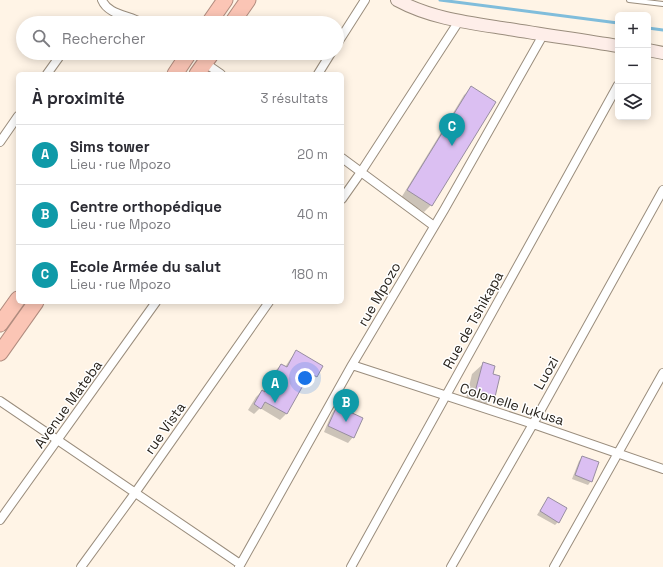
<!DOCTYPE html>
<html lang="fr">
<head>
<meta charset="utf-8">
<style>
	:root { --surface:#fff; --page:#f7f7f7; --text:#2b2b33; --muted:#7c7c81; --line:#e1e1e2; --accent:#2563eb }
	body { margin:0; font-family:"Space Grotesk",sans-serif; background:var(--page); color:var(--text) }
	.controls { position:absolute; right:12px; top:12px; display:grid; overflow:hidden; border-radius:6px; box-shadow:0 2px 10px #0003 }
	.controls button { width:36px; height:36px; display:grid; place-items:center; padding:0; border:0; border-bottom:1px solid var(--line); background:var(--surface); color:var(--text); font:20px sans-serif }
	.you { position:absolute; left:305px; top:378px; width:14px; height:14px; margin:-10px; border:3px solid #fff; border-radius:50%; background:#1a73e8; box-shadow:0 0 0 6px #1a73e833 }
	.badge { display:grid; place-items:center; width:26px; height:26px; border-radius:50%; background:var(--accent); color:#fff; font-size:13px; font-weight:700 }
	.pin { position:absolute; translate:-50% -33px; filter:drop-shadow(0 1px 2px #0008) }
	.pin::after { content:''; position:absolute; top:21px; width:14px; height:12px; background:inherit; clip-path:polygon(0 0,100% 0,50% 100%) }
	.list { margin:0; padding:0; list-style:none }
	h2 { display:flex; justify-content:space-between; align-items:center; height:52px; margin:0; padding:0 16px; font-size:17px }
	h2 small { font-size:13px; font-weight:400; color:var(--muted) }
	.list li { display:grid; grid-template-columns:26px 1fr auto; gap:12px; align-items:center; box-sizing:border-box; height:60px; padding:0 16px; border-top:1px solid var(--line) }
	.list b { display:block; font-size:15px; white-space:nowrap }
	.list p { margin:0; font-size:13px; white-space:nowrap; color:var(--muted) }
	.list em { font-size:13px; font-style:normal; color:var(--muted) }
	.icon { flex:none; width:22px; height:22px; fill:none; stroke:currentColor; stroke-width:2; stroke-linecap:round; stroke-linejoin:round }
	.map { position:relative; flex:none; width:663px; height:567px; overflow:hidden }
	.search { position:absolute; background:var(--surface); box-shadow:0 2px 10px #0003; left:16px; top:16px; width:328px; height:44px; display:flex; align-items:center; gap:10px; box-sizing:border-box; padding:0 14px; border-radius:22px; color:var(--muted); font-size:15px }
	.panel { position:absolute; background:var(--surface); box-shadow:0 2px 10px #0003; left:16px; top:72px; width:328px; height:232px; border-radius:6px }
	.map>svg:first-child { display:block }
</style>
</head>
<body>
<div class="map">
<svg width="663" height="567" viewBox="0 0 663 567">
	<rect width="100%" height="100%" fill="#fff4e6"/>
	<path fill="#0003" d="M472 88 431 205 424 212 401 198 464 95Z
		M297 352 316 376 310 382 305 380 286 414 280 420 260 408 254 414 248 410 256 397 262 391 263 392 275 371 281 365 285 367 291 358Z
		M483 364 491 375 499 377 494 397 483 408 465 403 472 374Z
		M337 407 353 437 348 443 324 432 332 413Z
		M583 457 591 481 588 485 572 479 579 461Z
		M548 498 558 522 555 525 537 515Z"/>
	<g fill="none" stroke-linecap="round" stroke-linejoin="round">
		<path stroke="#80bddb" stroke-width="3" d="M440 0 618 23
			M648 28 663 30"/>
	</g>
	<path fill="#dbbff2" stroke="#988ea0" d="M471 86 496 102 432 206 407 190Z
		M296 350 323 366 317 377 310 373 287 414 265 402 261 409 254 404 262 390 265 392 281 364 287 367Z
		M483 362 495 366 493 374 500 376 495 397 475 392Z
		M337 406 363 418 354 438 328 426Z
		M582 456 599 462 592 482 575 475Z
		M548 497 567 508 559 523 540 511Z"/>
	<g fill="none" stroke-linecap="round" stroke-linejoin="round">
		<g stroke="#9a8d7d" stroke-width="6">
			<path id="lane" d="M629 0 663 4"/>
		</g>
		<g stroke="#9a8d7d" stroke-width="10">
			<path id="street" d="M102 0C108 15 129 15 142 23
				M337 44 365 0
				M205 63 221 74
				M47 74 62 53
				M318 74 331 53
				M0 142 18 116
				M342 158 434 226
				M342 199 361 172 459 21
				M352 365 533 424 663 469
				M0 401 240 564
				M0 520 156 302
				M81 567 135 493 269 302
				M239 567 352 365 444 210 543 35
				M351 567 618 85
				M451 567 533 424 663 190
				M554 567 663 373"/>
		</g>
		<g stroke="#9a8d7d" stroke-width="14">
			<path id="secondary" d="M397 0C432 19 471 23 509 29 545 35 582 40 618 46
				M648 50 663 53"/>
		</g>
		<g stroke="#b18c7f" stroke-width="17">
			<path id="highway" d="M209 23 225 0
				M232 23 248 0
				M175 74 189 53
				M197 74 212 53
				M0 324 18 299
				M0 353 36 302"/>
		</g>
		<use href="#lane" stroke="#fff" stroke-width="4"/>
		<use href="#street" stroke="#fff" stroke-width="8"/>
		<use href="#secondary" stroke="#feeee9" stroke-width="12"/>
		<use href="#highway" stroke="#fbc5b5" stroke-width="15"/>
	</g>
	<g text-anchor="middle" stroke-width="3" stroke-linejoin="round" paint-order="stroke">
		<g font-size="14" fill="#28231c" stroke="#fff">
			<text transform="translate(379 294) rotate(-60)" y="5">rue Mpozo</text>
			<text transform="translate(473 320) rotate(-61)" y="5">Rue de Tshikapa</text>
			<text transform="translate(546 373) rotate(-61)" y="5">Luozi</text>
			<text transform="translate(68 404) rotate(-54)" y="5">Avenue Mateba</text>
			<text transform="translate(512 404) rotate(18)" y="5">Colonelle lukusa</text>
			<text transform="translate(165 428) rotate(-55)" y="5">rue Vista</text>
		</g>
	</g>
</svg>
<div class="controls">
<button>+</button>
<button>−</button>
<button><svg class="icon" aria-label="layers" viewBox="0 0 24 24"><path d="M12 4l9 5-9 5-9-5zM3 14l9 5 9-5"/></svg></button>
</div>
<div class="you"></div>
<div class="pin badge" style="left:275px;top:403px;background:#0f9aa8">A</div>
<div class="pin badge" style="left:346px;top:422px;background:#0f9aa8">B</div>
<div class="pin badge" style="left:452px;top:146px;background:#0f9aa8">C</div>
<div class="search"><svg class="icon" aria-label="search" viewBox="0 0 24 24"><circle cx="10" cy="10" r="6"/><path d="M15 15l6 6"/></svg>Rechercher</div>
<section class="panel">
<h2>À proximité<small>3 résultats</small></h2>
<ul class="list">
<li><span class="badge" style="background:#0f9aa8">A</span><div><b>Sims tower</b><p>Lieu · rue Mpozo</p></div><em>20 m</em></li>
<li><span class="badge" style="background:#0f9aa8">B</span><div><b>Centre orthopédique</b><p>Lieu · rue Mpozo</p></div><em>40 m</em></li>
<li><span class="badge" style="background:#0f9aa8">C</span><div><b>Ecole Armée du salut</b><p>Lieu · rue Mpozo</p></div><em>180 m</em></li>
</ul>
</section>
</div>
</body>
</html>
